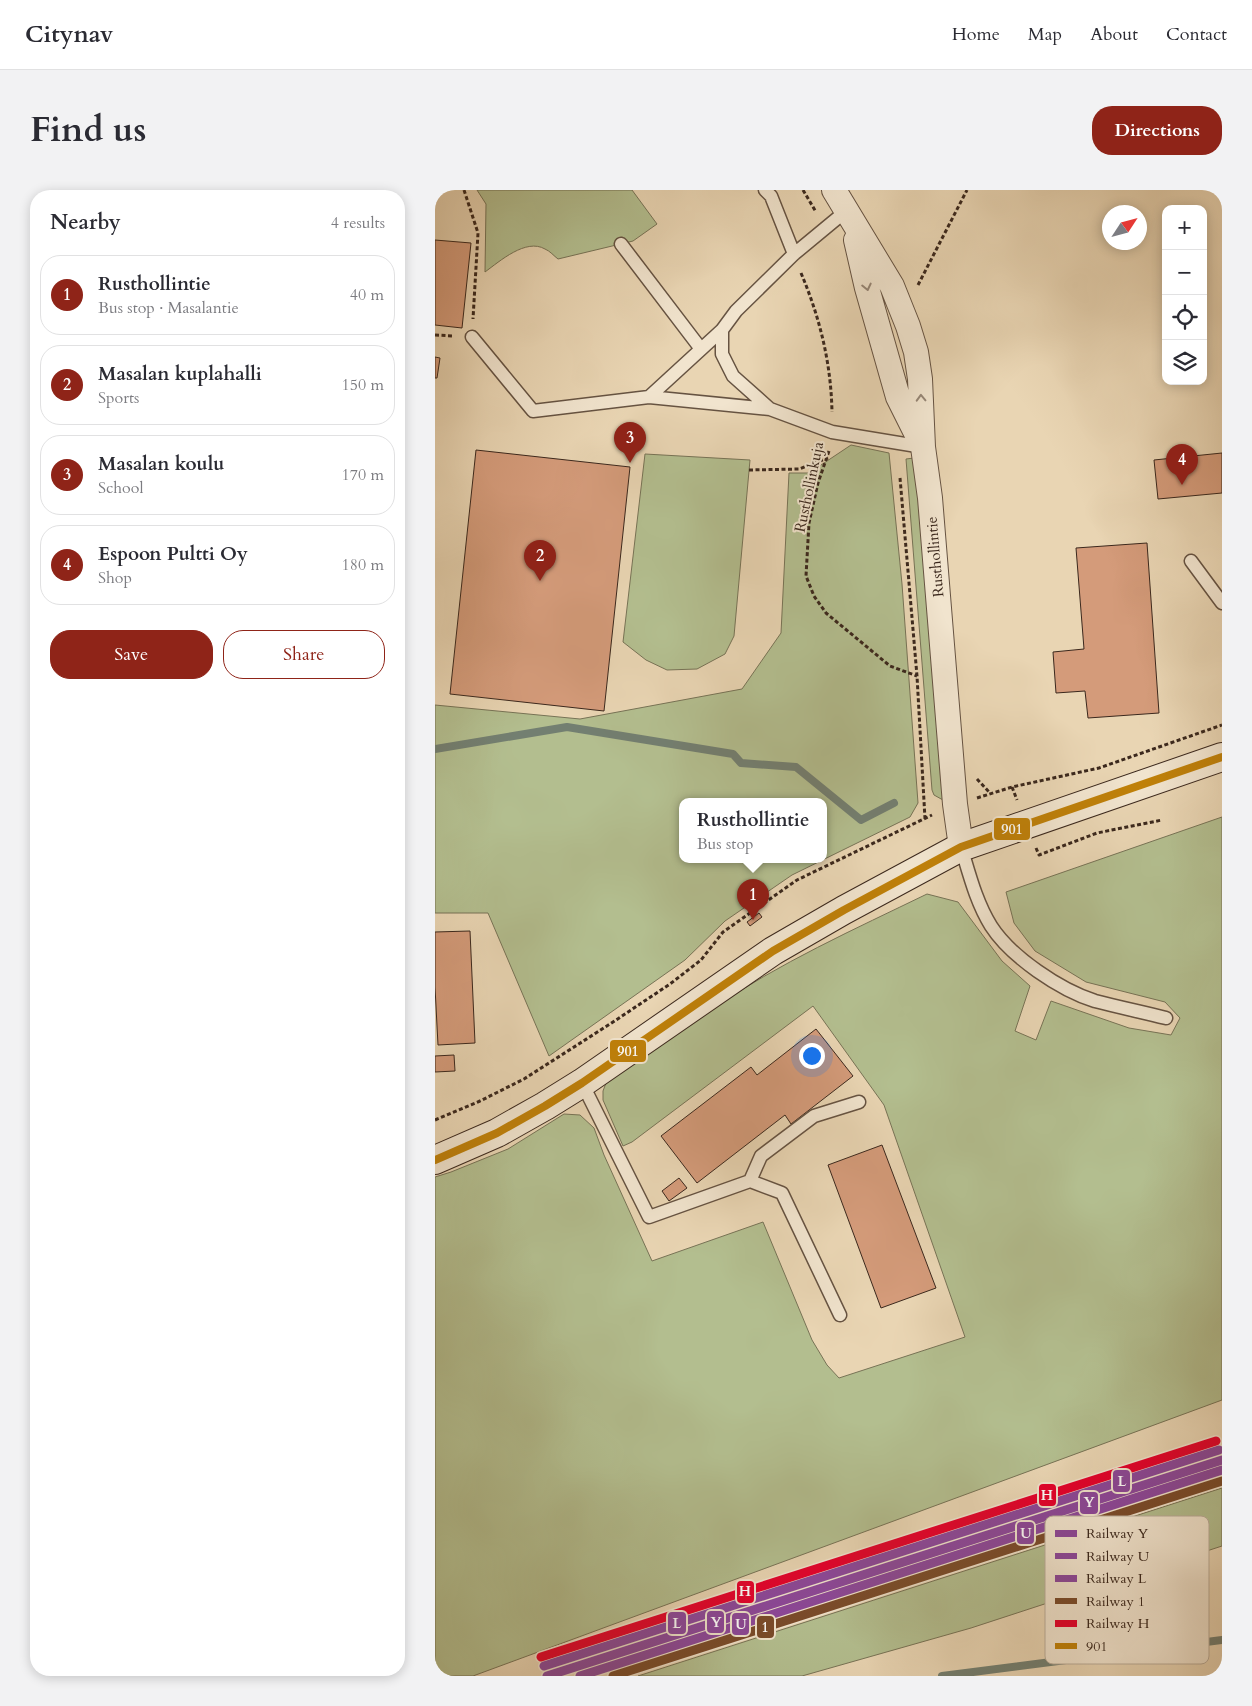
<!DOCTYPE html>
<html lang="en">
<head>
<meta charset="utf-8">
<style>
	:root { --surface:#fff; --page:#f2f2f3; --text:#2b2b33; --muted:#7c7c81; --line:#e1e1e2; --accent:#8f2418 }
	body { margin:0; font-family:Cardo,serif; background:var(--page); color:var(--text) }
	.controls { position:absolute; right:15px; top:15px; display:grid; overflow:hidden; border-radius:10px; box-shadow:0 2px 12px #0003 }
	.controls button { width:45px; height:45px; display:grid; place-items:center; padding:0; border:0; border-bottom:1px solid var(--line); background:var(--surface); color:var(--text); font:25px sans-serif }
	.compass { position:absolute; left:667px; top:15px; width:45px; height:45px; border-radius:50%; background:var(--surface); box-shadow:0 2px 12px #0003; rotate:54deg }
	.you { position:absolute; left:376px; top:865px; width:18px; height:18px; margin:-12px; border:4px solid #fff; border-radius:50%; background:#1a73e8; box-shadow:0 0 0 8px #1a73e833 }
	.badge { display:grid; place-items:center; width:32px; height:32px; border-radius:50%; background:var(--accent); color:#fff; font-size:16px; font-weight:700 }
	.pin { position:absolute; translate:-50% -41px; filter:drop-shadow(0 1px 2px #0008) }
	.pin::after { content:''; position:absolute; top:26px; width:18px; height:15px; background:inherit; clip-path:polygon(0 0,100% 0,50% 100%) }
	.popup { position:absolute; left:244px; top:608px; width:148px; height:65px; box-sizing:border-box; display:grid; place-content:center; border-radius:10px; background:var(--surface); filter:drop-shadow(0 1px 4px #0005); font-size:16px; white-space:nowrap; color:var(--muted) }
	.popup b { font-size:19px; color:var(--text) }
	.popup::after { content:''; position:absolute; left:50%; top:100%; margin-left:-10px; border:10px solid transparent; border-top-color:var(--surface) }
	.list { margin:0; padding:0; list-style:none }
	h2 { display:flex; justify-content:space-between; align-items:center; height:65px; margin:0; padding:0 20px; font-size:21px }
	h2 small { font-size:16px; font-weight:400; color:var(--muted) }
	.list li { display:grid; grid-template-columns:32px 1fr auto; gap:15px; align-items:center; box-sizing:border-box; height:80px; margin:0 10px 10px; padding:0 10px; border:1px solid var(--line); border-radius:20px }
	.list b { display:block; font-size:19px; white-space:nowrap }
	.list p { margin:0; font-size:16px; white-space:nowrap; color:var(--muted) }
	.list em { font-size:16px; font-style:normal; color:var(--muted) }
	.actions { display:flex; gap:10px; padding:15px 20px }
	.actions a { flex:1; padding:11px 0; border:1px solid var(--accent); border-radius:20px; text-align:center; font-size:18px; color:var(--accent) }
	.actions .main { background:var(--accent); color:#fff }
	.icon { flex:none; width:28px; height:28px; fill:none; stroke:currentColor; stroke-width:2; stroke-linecap:round; stroke-linejoin:round }
	.map { position:relative; flex:none; width:787px; height:1486px; overflow:hidden; border-radius:20px }
	header { display:flex; align-items:center; gap:30px; box-sizing:border-box; height:70px; padding:0 25px; background:var(--surface); border-bottom:1px solid var(--line) }
	header strong { font-size:24px }
	nav { display:flex; gap:28px; margin-inline-start:auto; font-size:18px }
	.intro { display:flex; align-items:center; justify-content:space-between; box-sizing:border-box; height:120px; padding:0 30px }
	h1 { margin:0; font-size:35px }
	.button { padding:12px 22px; border-radius:20px; background:var(--accent); color:#fff; font-size:18px; font-weight:700 }
	main { display:flex; gap:30px; padding:0 30px }
	aside { flex:1; background:var(--surface); border-radius:20px; box-shadow:0 2px 12px #0003 }
	.map>svg:first-child { display:block }
</style>
</head>
<body>
<header>
<strong>Citynav</strong>
<nav><a>Home</a><a>Map</a><a>About</a><a>Contact</a></nav>
</header>
<div class="intro"><h1>Find us</h1><a class="button">Directions</a></div>
<main>
<aside>
<h2>Nearby<small>4 results</small></h2>
<ul class="list">
<li><span class="badge">1</span><div><b>Rusthollintie</b><p>Bus stop · Masalantie</p></div><em>40 m</em></li>
<li><span class="badge">2</span><div><b>Masalan kuplahalli</b><p>Sports</p></div><em>150 m</em></li>
<li><span class="badge">3</span><div><b>Masalan koulu</b><p>School</p></div><em>170 m</em></li>
<li><span class="badge">4</span><div><b>Espoon Pultti Oy</b><p>Shop</p></div><em>180 m</em></li>
</ul>
<div class="actions"><a class="main">Save</a><a>Share</a></div>
</aside>
<div class="map">
<svg width="787" height="1486" viewBox="0 0 787 1486">
	<rect width="100%" height="100%" fill="#e9d5b3"/>
	<filter id="stains"><feTurbulence type="fractalNoise" baseFrequency=".004" numOctaves="4"/><feColorMatrix values="0 0 0 0 .2 0 0 0 0 .09 0 0 0 0 .02 0 0 0 .5 -.17"/></filter>
	<radialGradient id="worn" r=".72"><stop offset=".6" stop-color="#630" stop-opacity="0"/><stop offset="1" stop-color="#630" stop-opacity=".3"/></radialGradient>
	<path fill="#b3be8f" stroke="#777356" fill-rule="evenodd" d="M42 0H197L222 34 198 51 123 69C119 66 115 61 110 59 91 48 65 71 50 82L51 14Z
		M416 255 454 263 467 394 483 613 475 627 357 685 290 731 250 770 114 866 53 723H0V515L145 529 307 499 346 443 354 283H374ZM248 611H388V669H248Z
		M210 264 315 270 299 446 290 464 262 479 232 480 211 470 188 452Z
		M479 268 483 278 508 610 499 605 497 600 471 269Z
		M787 627V1210L38 1486H0V987L16 982 73 959 129 924 145 925 159 938 169 965 217 1071 328 1032 377 1150 392 1175 404 1188 530 1147 449 915 378 816 197 952 188 956 168 910V901L171 893C207 869 242 843 277 819 344 773 420 739 492 704L523 712 567 771 595 796 580 841 601 850 616 811 694 838 736 845 745 828 730 812 651 792 600 761 579 733 571 702Z
		M787 1298V1356L536 1438 367 1486H203Z"/>
	<g fill="none" stroke-linecap="round" stroke-linejoin="round">
		<path stroke="#737f71" stroke-width="8" d="M0 559 132 537 298 564 306 573 361 577 426 630 459 613
			M507 1486 787 1450"/>
	</g>
	<path fill="#d49b7a" stroke="#3b281d" d="M0 50 36 53 27 138 0 135Z
		M0 167 5 168 2 188H0Z
		M41 260 195 277 169 521 15 504Z
		M787 263V303L723 309 719 270Z
		M712 353 724 523 653 528 650 501 621 503 618 462 649 459 641 358Z
		M324 723 327 727 315 736 312 732Z
		M35 741 40 853 3 855 0 797V742Z
		M381 839 418 886 356 934 350 925 262 993 226 946 316 877 322 885Z
		M19 865 20 881 0 882V866Z
		M447 955 501 1098 446 1118 393 975Z
		M244 988 252 998 234 1011 227 1001Z"/>
	<g fill="none" stroke-linecap="round" stroke-linejoin="round">
		<g stroke="#665342" stroke-width="15">
			<path id="lane" d="M330 0 336 6 359 64
				M411 21 359 64 301 121 287 140V164L298 186 335 219 397 242 488 257
				M186 54 266 159
				M37 147 98 221 214 207 335 219
				M214 207 287 140
				M756 371 787 413
				M526 657C534 683 541 712 556 736 576 767 625 800 660 811 683 817 707 822 731 828
				M147 893 214 1027 315 991 347 1003 405 1125
				M315 991 326 966 379 926 424 912"/>
		</g>
		<g stroke="#665342" stroke-width="26">
			<path id="street" d="M399 0 457 96 473 136 481 162 485 189 488 257 495 308 520 614 526 657
				M421 50 432 98 463 207 484 249"/>
		</g>
		<g stroke="#3b281d" stroke-width="30">
			<path id="secondary" d="M0 970 62 943 110 916 147 893 338 761 409 720 526 657 787 567"/>
		</g>
		<path stroke="#3b281d" stroke-width="3" stroke-dasharray="4 2.5" stroke-linecap="butt" d="M29 0 43 43 38 129
			M368 0 381 22
			M366 83C385 128 396 173 397 222
			M483 95 532 0
			M0 145 19 146
			M394 261 383 293 374 333 371 386 379 406 391 423 455 476 482 486
			M314 280 364 279 393 268
			M465 288 482 486 490 629
			M542 589 556 604
			M577 597 582 610
			M542 608 577 597 664 578 787 535
			M601 658 604 665 662 643 727 630
			M0 930 45 911 89 889 175 834 235 794 266 770 288 742 362 690 497 625"/>
		<use href="#lane" stroke="#f1e4ce" stroke-width="12"/>
		<use href="#street" stroke="#f1e4ce" stroke-width="24"/>
		<use href="#secondary" stroke="#f1e4ce" stroke-width="28"/>
		<g stroke="#f1e4ce" stroke-width="11">
			<path id="bus-1" d="M0 970 62 943 110 916 147 893 338 761 409 720 526 657 787 567"/>
		</g>
		<use href="#bus-1" stroke="#bf8009" stroke-width="8"/>
		<g stroke="#f1e4ce" stroke-width="12">
			<path id="rail-1" d="M112 1486 787 1270"/>
		</g>
		<g stroke="#f1e4ce" stroke-width="12">
			<path id="rail-2" d="M145 1486 787 1280"/>
		</g>
		<g stroke="#f1e4ce" stroke-width="12">
			<path id="rail-3" d="M109 1476 784 1260"/>
		</g>
		<g stroke="#f1e4ce" stroke-width="12">
			<path id="rail-4" d="M178 1486 787 1291"/>
		</g>
		<g stroke="#f1e4ce" stroke-width="12">
			<path id="rail-5" d="M106 1467 781 1251"/>
		</g>
		<use href="#rail-1" stroke="#8c4799" stroke-width="9"/>
		<use href="#rail-2" stroke="#8c4799" stroke-width="9"/>
		<use href="#rail-3" stroke="#8c4799" stroke-width="9"/>
		<use href="#rail-4" stroke="#7a4b2a" stroke-width="9"/>
		<use href="#rail-5" stroke="#e4002b" stroke-width="9"/>
	</g>
	<defs><path id="oneway-chevron" d="M-2-3.5L2.5 0L-2 3.5" fill="none" stroke-width="1.6" stroke-linecap="round" stroke-linejoin="round" transform="scale(1.25)"/></defs>
	<g stroke="#968676">
		<use href="#oneway-chevron" transform="translate(432 97) rotate(77)"/>
		<use href="#oneway-chevron" transform="translate(486 208) rotate(-92)"/>
	</g>
	<g text-anchor="middle" stroke-width="4" stroke-linejoin="round" paint-order="stroke">
		<g font-size="15" fill="#3b281d" stroke="#f1e4ce">
			<text transform="translate(374 297) rotate(-78)" y="5">Rusthollinkuja</text>
			<text transform="translate(500 367) rotate(-95)" y="5">Rusthollintie</text>
		</g>
	</g>
	<rect x="610" y="1326" width="164" height="148" rx="8" fill="#f1e4ce" stroke="#baac99" stroke-width="1"/>
	<rect x="620" y="1340" width="22" height="7" fill="#8c4799"/>
	<rect x="620" y="1363" width="22" height="6" fill="#8c4799"/>
	<rect x="620" y="1385" width="22" height="7" fill="#8c4799"/>
	<rect x="620" y="1408" width="22" height="6" fill="#7a4b2a"/>
	<rect x="620" y="1430" width="22" height="7" fill="#e4002b"/>
	<rect x="620" y="1453" width="22" height="6" fill="#bf8009"/>
	<g font-size="14" fill="#3b281d">
		<text x="651" y="1348">Railway Y</text>
		<text x="651" y="1371">Railway U</text>
		<text x="651" y="1393">Railway L</text>
		<text x="651" y="1416">Railway 1</text>
		<text x="651" y="1438">Railway H</text>
		<text x="651" y="1461">901</text>
	</g>
	<g stroke="#f1e4ce" stroke-width="2">
		<rect x="558" y="627" width="38" height="24" rx="5" fill="#bf8009"/>
		<rect x="174" y="849" width="38" height="24" rx="5" fill="#bf8009"/>
		<rect x="677" y="1279" width="19" height="24" rx="5" fill="#8c4799"/>
		<rect x="603" y="1293" width="19" height="24" rx="5" fill="#e4002b"/>
		<rect x="644" y="1301" width="20" height="24" rx="5" fill="#8c4799"/>
		<rect x="581" y="1331" width="19" height="24" rx="5" fill="#8c4799"/>
		<rect x="301" y="1390" width="19" height="24" rx="5" fill="#e4002b"/>
		<rect x="271" y="1420" width="19" height="24" rx="5" fill="#8c4799"/>
		<rect x="232" y="1421" width="20" height="24" rx="5" fill="#8c4799"/>
		<rect x="296" y="1422" width="19" height="24" rx="5" fill="#8c4799"/>
		<rect x="321" y="1425" width="19" height="24" rx="5" fill="#7a4b2a"/>
	</g>
	<g font-size="14" text-anchor="middle" font-weight="bold" fill="#fff">
		<text x="577" y="644">901</text>
		<text x="193" y="866">901</text>
		<text x="687" y="1296">L</text>
		<text x="612" y="1310">H</text>
		<text x="654" y="1317">Y</text>
		<text x="591" y="1348">U</text>
		<text x="310" y="1406">H</text>
		<text x="281" y="1437">Y</text>
		<text x="242" y="1438">L</text>
		<text x="306" y="1439">U</text>
		<text x="330" y="1442">1</text>
	</g>
	<rect width="100%" height="100%" filter="url(#stains)"/>
	<rect width="100%" height="100%" fill="url(#worn)"/>
</svg>
<div class="controls">
<button>+</button>
<button>−</button>
<button><svg class="icon" aria-label="locate" viewBox="0 0 24 24"><circle cx="12" cy="12" r="6"/><path d="M12 2v4M12 18v4M2 12h4M18 12h4"/></svg></button>
<button><svg class="icon" aria-label="layers" viewBox="0 0 24 24"><path d="M12 4l9 5-9 5-9-5zM3 14l9 5 9-5"/></svg></button>
</div>
<svg class="compass" viewBox="-18 -18 36 36"><path d="M0-13l5 13h-10z" fill="#e53935"/><path d="M0 13l5-13h-10z" fill="#7c7c81"/></svg>
<div class="you"></div>
<div class="pin badge" style="left:318px;top:730px">1</div>
<div class="popup"><b>Rusthollintie</b>Bus stop</div>
<div class="pin badge" style="left:105px;top:391px">2</div>
<div class="pin badge" style="left:195px;top:273px">3</div>
<div class="pin badge" style="left:747px;top:295px">4</div>
</div>
</main>
</body>
</html>
